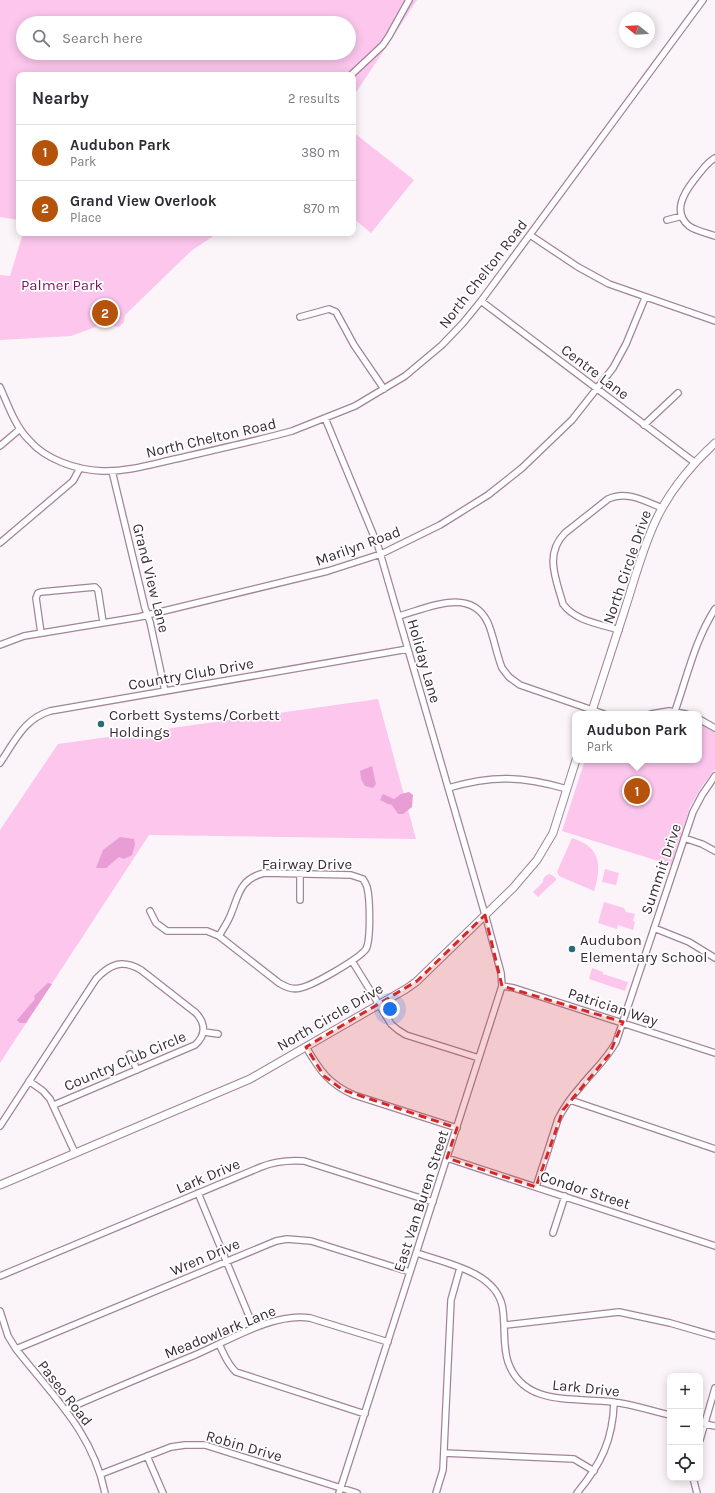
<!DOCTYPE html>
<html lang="en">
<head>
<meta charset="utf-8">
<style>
	:root { --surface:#fff; --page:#f2f2f3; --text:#2b2b33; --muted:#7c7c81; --line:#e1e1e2; --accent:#b45309 }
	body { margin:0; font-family:Karla,sans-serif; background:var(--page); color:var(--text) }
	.controls { position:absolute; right:12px; bottom:12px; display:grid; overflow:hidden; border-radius:8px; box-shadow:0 2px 10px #0003 }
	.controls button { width:36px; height:36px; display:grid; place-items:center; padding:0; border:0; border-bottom:1px solid var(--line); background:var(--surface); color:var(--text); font:20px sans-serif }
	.compass { position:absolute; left:619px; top:12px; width:36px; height:36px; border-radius:50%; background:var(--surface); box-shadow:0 2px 10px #0003; rotate:288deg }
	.you { position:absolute; left:390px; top:1009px; width:14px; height:14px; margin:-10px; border:3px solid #fff; border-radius:50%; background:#1a73e8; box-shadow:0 0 0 6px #1a73e833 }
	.badge { display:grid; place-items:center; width:26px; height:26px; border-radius:50%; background:var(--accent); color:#fff; font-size:13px; font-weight:700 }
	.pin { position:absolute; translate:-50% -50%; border:2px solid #fff; box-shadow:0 1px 4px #0006 }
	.popup { position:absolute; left:572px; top:711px; width:130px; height:52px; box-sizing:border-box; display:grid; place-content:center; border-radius:8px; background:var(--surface); filter:drop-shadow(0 1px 3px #0005); font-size:13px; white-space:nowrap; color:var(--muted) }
	.popup b { font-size:15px; color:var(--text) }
	.popup::after { content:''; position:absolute; left:50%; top:100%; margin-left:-8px; border:8px solid transparent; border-top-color:var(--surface) }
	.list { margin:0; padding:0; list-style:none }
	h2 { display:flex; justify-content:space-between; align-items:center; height:52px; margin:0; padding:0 16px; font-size:17px }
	h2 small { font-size:13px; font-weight:400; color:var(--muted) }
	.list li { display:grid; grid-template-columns:26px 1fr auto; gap:12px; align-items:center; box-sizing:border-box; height:56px; padding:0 16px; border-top:1px solid var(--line) }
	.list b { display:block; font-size:15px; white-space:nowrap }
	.list p { margin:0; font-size:13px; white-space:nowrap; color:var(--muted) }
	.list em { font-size:13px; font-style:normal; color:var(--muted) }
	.icon { flex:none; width:22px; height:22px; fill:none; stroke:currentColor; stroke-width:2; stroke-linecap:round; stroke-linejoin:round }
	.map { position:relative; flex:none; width:715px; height:1493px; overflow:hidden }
	.search { position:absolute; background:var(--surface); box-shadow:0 2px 10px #0003; left:16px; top:16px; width:340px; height:44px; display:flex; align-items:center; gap:10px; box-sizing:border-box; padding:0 14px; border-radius:22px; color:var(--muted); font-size:15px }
	.panel { position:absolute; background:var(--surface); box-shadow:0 2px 10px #0003; left:16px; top:72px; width:340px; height:164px; border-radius:8px }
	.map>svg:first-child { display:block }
</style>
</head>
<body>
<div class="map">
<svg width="715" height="1493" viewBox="0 0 715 1493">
	<rect width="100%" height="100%" fill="#fbf4f9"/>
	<path fill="#fcc6ed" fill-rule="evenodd" d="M0 0H417L353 97V75H19V220L0 217ZM23 23H349V53H23Z
		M353 132 414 180 371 233 353 218Z
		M23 233H218L191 251 125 315 124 322 119 327 112 326 109 322 71 336 0 340V275L10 276Z
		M378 699 416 839 149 835 0 1063V830L58 744Z
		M699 723 715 733V769L702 786 690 807 671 865 562 831 585 760H699Z
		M572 838C601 847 602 865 594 891L559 876 557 872Z
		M605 869 619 873 616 885 602 882Z
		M550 874 556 878V880L538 897 533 892 543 882C543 878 545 875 550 874Z
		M604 902 624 908 626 912 635 914 633 921 635 922 633 930 618 925 617 929 598 923Z
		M592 968 603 972V974L628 982 625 991 589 979Z"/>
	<path fill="#e89ed5" d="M372 766 376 784 373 788 365 786 361 779 360 771Z
		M409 792 413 795 412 807 403 814H398L392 805 388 804 380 800 383 794 394 799 401 794Z
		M120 837 134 839 135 845 132 855 124 859 119 857 106 868H96L103 850Z
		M48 983 52 984 26 1023H20L17 1020 35 999 34 996Z"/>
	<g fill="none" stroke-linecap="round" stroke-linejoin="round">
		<g stroke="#a18499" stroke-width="8">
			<path id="minor" d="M351 75 383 45 389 36 409 0
				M715 158C706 163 701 172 694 180 684 193 672 212 689 226 696 231 707 233 715 236
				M667 220 682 216
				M530 235 578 267 609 284 715 321
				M481 301 694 462
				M300 317 329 309 336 312 354 345 384 389
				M0 387C8 405 15 426 29 440 46 460 77 470 102 471 125 472 149 465 171 460 206 452 242 444 277 435L292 431 355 406 405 376 442 345 463 323 481 301 703 0
				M325 418 378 546 488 925 501 973 502 986 339 1493
				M644 425 678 393
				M0 446 20 429
				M112 471 145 608 150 622 165 691
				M0 543 73 481 80 468
				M399 616C428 608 471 586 488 623 494 637 496 653 502 668L509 677 520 685 604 714
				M619 630C600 624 575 621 563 604 556 579 544 554 565 533L608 499C626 490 645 501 662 508
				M41 633 36 598 38 593 41 592 95 587 98 590 103 622
				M0 645 24 636 139 617 328 571 381 554 440 525 488 495 522 468 572 420 613 368 626 344 645 298
				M675 711C687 677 695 640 715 609
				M651 714 669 711 686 714
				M699 719 715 728
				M0 763C15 741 24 719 50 711L408 649
				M448 788C493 775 522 776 567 789
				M684 838 702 844 715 851
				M300 874V900
				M150 911 156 923 167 931H207L219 936 279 983C286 987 292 990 300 988 312 986 359 959 366 949 371 940 370 898 367 887 366 884 365 882 363 879L351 875 264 873C240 879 239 894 231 914 228 922 223 929 219 936
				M654 928 689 942 715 958
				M352 961 391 1024 398 1030 406 1035 479 1058
				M502 986 514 988 715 1053
				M204 1032 218 1034
				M306 1047C320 1071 329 1084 354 1095L457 1128
				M130 1054 137 1070
				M29 1081 43 1091 50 1099 75 1153
				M570 1100 715 1149
				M0 1126 96 979C110 964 122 959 141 970L196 1013C206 1024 206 1035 195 1045L54 1105
				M447 1158 715 1246
				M536 1187 558 1119C564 1107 572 1096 581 1086 593 1071 607 1059 616 1042L693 812 702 795 715 776
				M198 1193 254 1328
				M553 1233 565 1196
				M417 1253C444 1263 494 1271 502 1305 506 1323 502 1344 508 1362 524 1407 574 1397 613 1402 632 1404 651 1411 670 1415
				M0 1276 261 1167C275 1161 289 1160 304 1161L433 1202
				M0 1311 8 1336 16 1349C53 1396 93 1433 105 1493
				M505 1325 619 1312 670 1323 715 1336
				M219 1344C224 1354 227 1364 236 1372L365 1414
				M16 1349 276 1241 287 1239 311 1241 410 1272
				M65 1410C108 1391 152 1373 195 1355 228 1341 274 1312 310 1318L388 1342
				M700 1423 715 1426
				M700 1440 715 1388
				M444 1453 574 1459 594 1471
				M147 1456 163 1493
				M101 1474 171 1447 185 1445H205L357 1493
				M693 1478 697 1493
				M436 1493 443 1470 451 1300 460 1268
				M577 1493C601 1464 613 1440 614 1402"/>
		</g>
		<g stroke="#a18499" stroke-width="9">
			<path id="major" d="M591 714C602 680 613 646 624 612 634 582 642 549 656 520 670 490 691 465 715 443
				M0 1185 250 1079 406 989 416 982 513 888 537 860 553 833 576 760"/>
		</g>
		<use href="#minor" stroke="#fff" stroke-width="5.5"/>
		<use href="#major" stroke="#fff" stroke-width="7"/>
	</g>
	<path fill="#d62828" fill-opacity="0.2" stroke="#d62828" stroke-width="3" stroke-dasharray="8 5" stroke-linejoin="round" d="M485 915 502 986 623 1022 609 1055 563 1110 536 1187 447 1158 457 1128 343 1090 324 1076 306 1047 417 981Z"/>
	<g fill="#236e75" stroke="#fff" stroke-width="1.5">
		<circle cx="101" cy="724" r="4"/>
		<circle cx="572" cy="949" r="4"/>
	</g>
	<g text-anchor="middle" stroke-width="3.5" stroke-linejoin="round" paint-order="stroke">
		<g font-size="15" fill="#382c34" stroke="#fff">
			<text transform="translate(483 274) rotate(-52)" y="5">North Chelton Road</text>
			<text transform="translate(595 372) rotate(37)" y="5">Centre Lane</text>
			<text transform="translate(211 438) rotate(-13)" y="5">North Chelton Road</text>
			<text transform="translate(358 546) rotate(-20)" y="5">Marilyn Road</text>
			<text transform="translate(627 567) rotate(-71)" y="5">North Circle Drive</text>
			<text transform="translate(151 578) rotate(76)" y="5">Grand View Lane</text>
			<text transform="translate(424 661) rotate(74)" y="5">Holiday Lane</text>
			<text transform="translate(191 674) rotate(-10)" y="5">Country Club Drive</text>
			<text x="307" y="869">Fairway Drive</text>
			<text transform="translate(661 869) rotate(-71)" y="5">Summit Drive</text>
			<text transform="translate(613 1007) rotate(18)" y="5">Patrician Way</text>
			<text transform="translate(330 1017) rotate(-30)" y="5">North Circle Drive</text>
			<text transform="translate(125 1061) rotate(-23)" y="5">Country Club Circle</text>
			<text transform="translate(208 1176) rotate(-23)" y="5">Lark Drive</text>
			<text transform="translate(585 1190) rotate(18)" y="5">Condor Street</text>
			<text transform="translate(421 1201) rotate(-72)" y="5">East Van Buren Street</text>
			<text transform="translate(205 1257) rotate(-23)" y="5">Wren Drive</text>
			<text transform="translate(220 1332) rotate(-22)" y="5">Meadowlark Lane</text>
			<text transform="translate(586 1388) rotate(6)" y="5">Lark Drive</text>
			<text transform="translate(65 1393) rotate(52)" y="5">Paseo Road</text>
			<text transform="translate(244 1446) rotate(16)" y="5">Robin Drive</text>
		</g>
		<g font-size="15" fill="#701a60" stroke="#fff">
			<text x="62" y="290">Palmer Park</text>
		</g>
		<g font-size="15" fill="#382c34" stroke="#fff" text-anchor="start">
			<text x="109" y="720">Corbett Systems/Corbett<tspan x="109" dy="17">Holdings</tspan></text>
			<text x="580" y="945">Audubon<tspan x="580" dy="17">Elementary School</tspan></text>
		</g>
	</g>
</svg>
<div class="controls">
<button>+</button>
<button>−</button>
<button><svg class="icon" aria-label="locate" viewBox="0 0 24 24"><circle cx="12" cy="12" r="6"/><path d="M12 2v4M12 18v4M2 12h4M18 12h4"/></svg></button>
</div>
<svg class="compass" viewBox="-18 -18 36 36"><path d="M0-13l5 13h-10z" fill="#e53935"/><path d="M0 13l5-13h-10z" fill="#7c7c81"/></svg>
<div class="you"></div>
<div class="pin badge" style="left:637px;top:791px">1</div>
<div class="popup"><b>Audubon Park</b>Park</div>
<div class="pin badge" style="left:105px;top:313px">2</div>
<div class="search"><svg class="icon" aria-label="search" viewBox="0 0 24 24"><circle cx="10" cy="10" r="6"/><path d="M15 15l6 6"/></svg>Search here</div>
<section class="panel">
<h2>Nearby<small>2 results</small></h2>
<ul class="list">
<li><span class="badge">1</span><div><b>Audubon Park</b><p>Park</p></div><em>380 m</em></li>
<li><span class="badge">2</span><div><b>Grand View Overlook</b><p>Place</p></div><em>870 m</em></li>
</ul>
</section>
</div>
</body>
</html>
